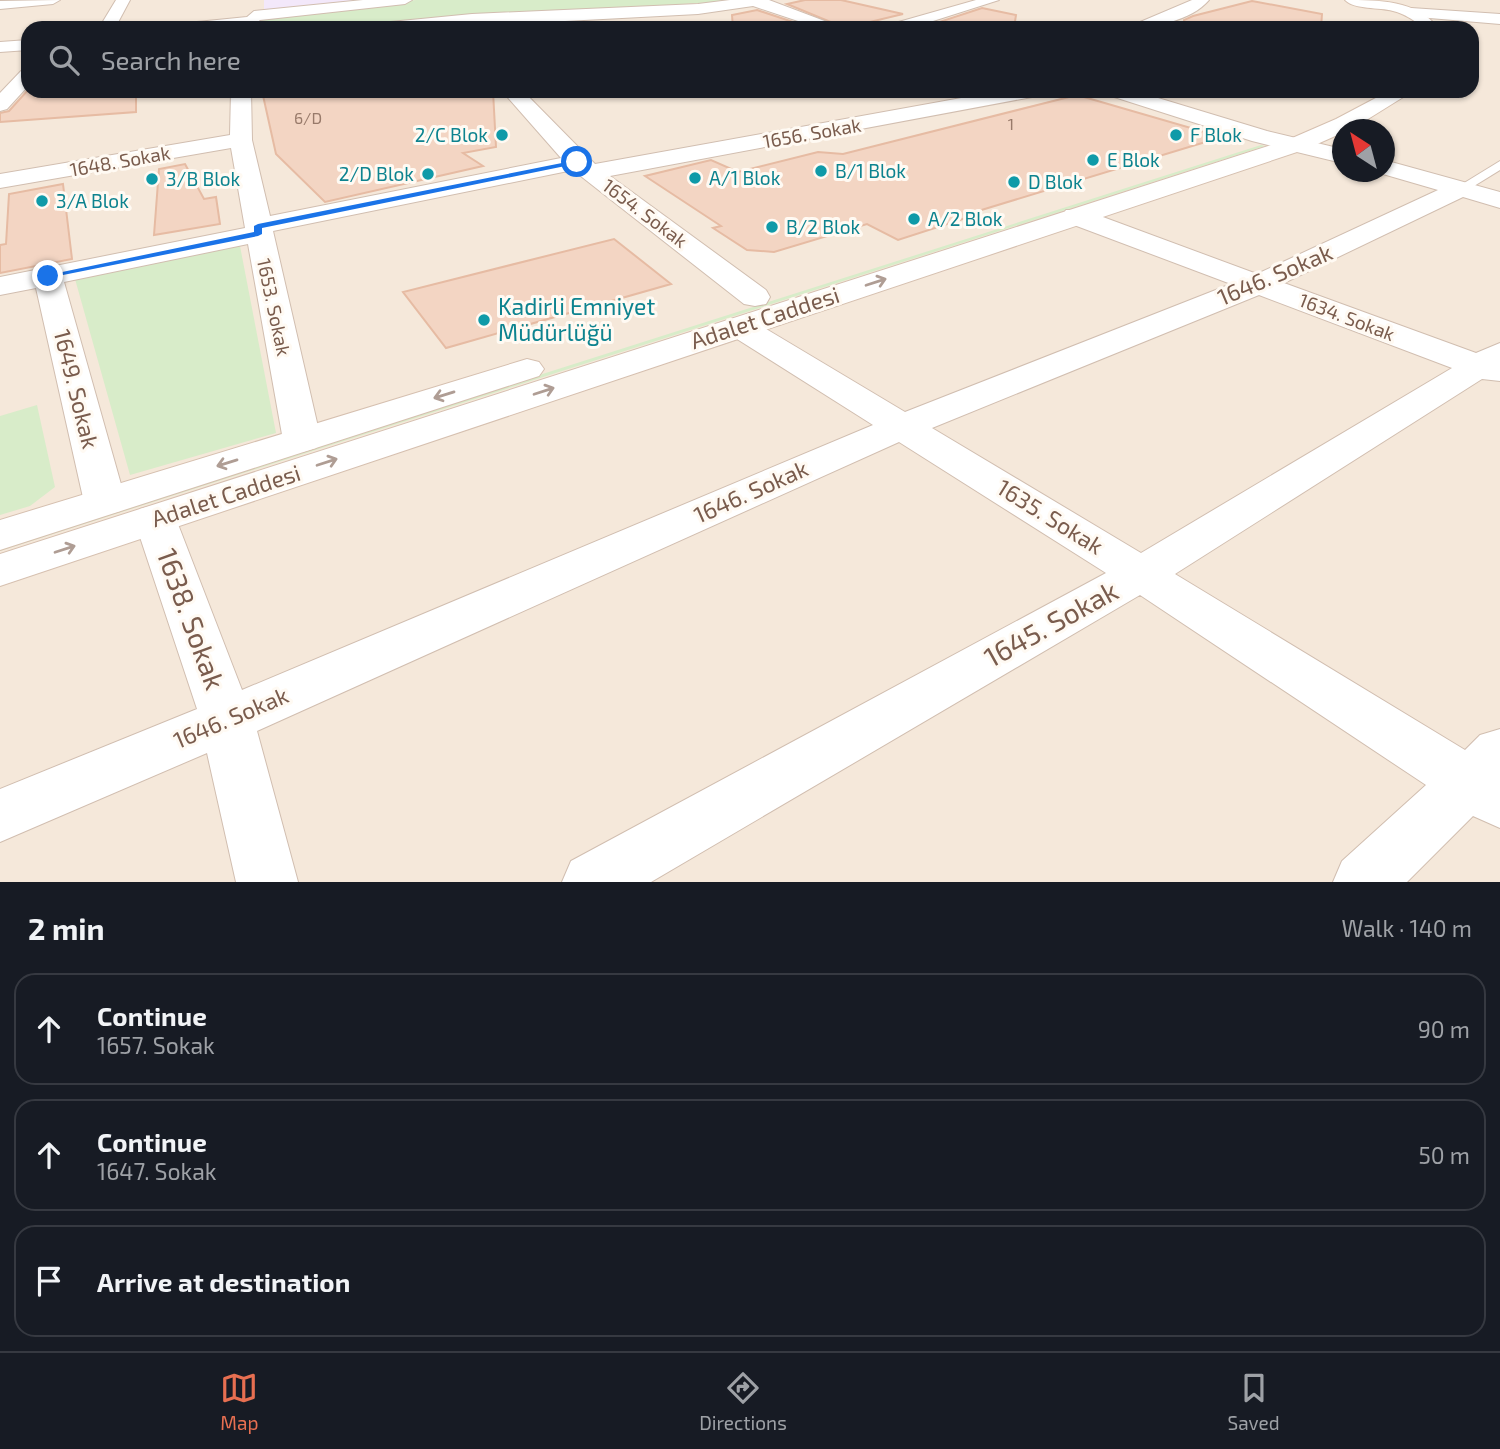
<!DOCTYPE html>
<html lang="en">
<head>
<meta charset="utf-8">
<style>
	:root { --surface:#171b24; --page:#20242c; --text:#f1f3f6; --muted:#9ea1a6; --line:#363941; --accent:#e76f51 }
	body { margin:0; font-family:"Exo 2",sans-serif; background:var(--page); color:var(--text) }
	.compass { position:absolute; left:1332px; top:119px; width:63px; height:63px; border-radius:50%; background:var(--surface); box-shadow:0 2px 5px #0004; rotate:324deg }
	.stop { position:absolute; width:21px; height:21px; margin:-16px; border:5px solid #1a73e8; border-radius:50%; background:#fff }
	.stop.end { background:#1a73e8; border-color:#fff; box-shadow:0 2px 7px #0008 }
	.list { margin:0; padding:0; list-style:none }
	h2 { display:flex; justify-content:space-between; align-items:center; height:91px; margin:0; padding:0 28px; font-size:30px }
	h2 small { font-size:23px; font-weight:400; color:var(--muted) }
	.list li { display:grid; grid-template-columns:46px 1fr auto; gap:21px; align-items:center; box-sizing:border-box; height:112px; margin:0 14px 14px; padding:0 14px; border:2px solid var(--line); border-radius:21px }
	.list b { display:block; font-size:26px; white-space:nowrap }
	.list p { margin:0; font-size:23px; white-space:nowrap; color:var(--muted) }
	.list em { font-size:23px; font-style:normal; color:var(--muted) }
	.icon { flex:none; width:38px; height:38px; fill:none; stroke:currentColor; stroke-width:2; stroke-linecap:round; stroke-linejoin:round }
	.map { position:relative; flex:none; width:1500px; height:882px; overflow:hidden }
	.search { position:absolute; background:var(--surface); box-shadow:0 2px 5px #0004; left:21px; right:21px; top:21px; height:77px; display:flex; align-items:center; gap:18px; box-sizing:border-box; padding:0 24px; border-radius:21px; color:var(--muted); font-size:26px }
	.sheet { height:469px; background:var(--surface) }
	nav { display:flex; justify-content:space-around; align-items:center; box-sizing:border-box; height:98px; border-top:2px solid var(--line); background:var(--surface); font-size:19px; color:var(--muted) }
	nav a { display:grid; justify-items:center; gap:4px }
	nav .on { color:var(--accent) }
	.map>svg:first-child { display:block }
</style>
</head>
<body>
<div class="map">
<svg width="1500" height="882" viewBox="0 0 1500 882">
	<rect width="100%" height="100%" fill="#fdf6ec"/>
	<path fill="#f5e8da" fill-rule="evenodd" d="M0 0H1500V882H0ZM28 28H1472V91H28ZM1342 130H1384V172H1342Z"/>
	<path fill="#f3e8fa" d="M264 0H357V1L264 11Z"/>
	<path fill="#d8ecc9" d="M416 0H748L469 17 357 28H261L262 17Z
		M1261 145 1265 146 0 551V547Z
		M240 246 276 433 130 475 75 279Z
		M37 405 55 487 30 506 0 515V416Z"/>
	<path fill="#f3d5c3" stroke="#e6bba3" stroke-width="2" d="M805 0H841L903 14 845 28 787 4Z
		M1252 1 1322 14 1321 28H1185L1184 20 1193 16Z
		M982 8 1016 15 1014 28H928L927 26Z
		M757 10 811 28H733L732 15Z
		M27 91H136V112L0 122V113L9 111Z
		M262 91H493L496 147 463 153 483 166 325 202 276 154Z
		M1077 95 1222 137 965 215 969 217 898 240 867 224 774 252 747 250 713 228 721 226 645 176 711 160 738 172 818 152 843 154Z
		M185 164 204 199 216 197 220 224 154 235 159 169Z
		M63 184 72 259 0 273V245L6 244 9 194Z
		M614 239 671 284 446 348 403 292Z"/>
	<g fill="none" stroke-linecap="round" stroke-linejoin="round">
		<g stroke="#d1beb0" stroke-width="2">
			<path id="lane" d="M1500 161V170L1466 191 1456 188Z"/>
		</g>
		<g stroke="#d1beb0" stroke-width="2">
			<path id="street" d="M60 0 53 4 0 9V1Z
				M116 0H130L115 28H99Z
				M363 0H412L405 4 260 20 253 26 179 28 187 23 247 17 254 11Z
				M730 0H769L843 28H819L753 6 698 14 429 28H372L380 23 472 14 698 4Z
				M976 0H999L911 28H886L888 25Z
				M1192 0H1209C1191 21 1153 28 1126 28Z
				M1411 8 1500 14V24L1406 16V10Z
				M28 40V50L0 52V42Z
				M28 69V86L7 109 0 111V93L21 71Z
				M231 91H251L252 140 270 216 561 158 502 91H523L595 164 1000 91H1042L1032 97 610 176 766 290 770 297 766 304 755 306 744 304 573 170 273 231 321 440 316 448 302 452 288 448 283 440 248 244 64 282 126 502 120 511 105 515 90 511 84 502 36 288 0 295V277L245 228 231 148 0 188V174L230 135Z
				M1105 91H1135L1267 131 1342 149V163L1252 141 1108 95Z
				M1384 160 1500 192V208L1463 197 1284 283 1476 353 1500 343V381L1482 379 1175 574 1465 750 1480 735 1500 729V828L1473 816 1407 882H1333L1342 861 1426 785 1140 595 651 882H562L571 861 1106 573 899 442 257 731 298 882H236L207 753 0 842V789L197 709 134 519 140 509 155 505 170 509 176 519 242 690 873 425 729 334 724 327 729 320 740 317 751 320 905 412 1231 284 1066 222 1062 216 1066 210H1084L1257 274 1438 190 1376 172H1384ZM1259 295 1452 368 1141 553 932 428Z"/>
		</g>
		<g stroke="#d6c0b0" stroke-width="2">
			<path id="secondary" d="M1345 0C1378 0 1417 0 1438 28 1416 28 1414 16 1393 11 1379 7 1355 10 1345 0Z
				M1389 91H1413L1352 129 1342 130V133L1306 149 0 586V554L1290 139 1336 119Z
				M527 359 539 362 544 369 539 376 0 550V520Z"/>
		</g>
		<use href="#lane" fill="#fff" fill-rule="evenodd"/>
		<use href="#street" fill="#fff" fill-rule="evenodd"/>
		<use href="#secondary" fill="#fff" fill-rule="evenodd"/>
	</g>
	<defs><path id="oneway-shaft" d="M-6 0H5M1.5-3L5.5 0L1.5 3" fill="none" stroke-width="1.6" stroke-linecap="round" stroke-linejoin="round" transform="scale(1.75)"/></defs>
	<g stroke="#af9d94">
		<use href="#oneway-shaft" transform="translate(876 282) rotate(-18)"/>
		<use href="#oneway-shaft" transform="translate(544 391) rotate(-18)"/>
		<use href="#oneway-shaft" transform="translate(444 395) rotate(163)"/>
		<use href="#oneway-shaft" transform="translate(327 462) rotate(-18)"/>
		<use href="#oneway-shaft" transform="translate(227 463) rotate(163)"/>
		<use href="#oneway-shaft" transform="translate(65 549) rotate(-18)"/>
	</g>
	<path fill="#1a73e8" d="M577 160 580 163 262 228V234L258 236 48 278 43 276 254 232V226L258 224Z"/>
	<g fill="#0f9aa8" stroke="#fffaf3" stroke-width="2.5">
		<circle cx="502" cy="135" r="7"/>
		<circle cx="1176" cy="135" r="7"/>
		<circle cx="1093" cy="160" r="7"/>
		<circle cx="821" cy="171" r="7"/>
		<circle cx="428" cy="174" r="7"/>
		<circle cx="695" cy="178" r="7"/>
		<circle cx="152" cy="179" r="7"/>
		<circle cx="1014" cy="182" r="7"/>
		<circle cx="42" cy="201" r="7"/>
		<circle cx="914" cy="219" r="7"/>
		<circle cx="772" cy="227" r="7"/>
		<circle cx="484" cy="320" r="7"/>
	</g>
	<g text-anchor="middle" stroke-width="6" stroke-linejoin="round" paint-order="stroke">
		<g font-size="16" fill="#987a6a">
			<text x="308" y="124">6/D</text>
			<text x="1011" y="130">1</text>
		</g>
		<g font-size="19" fill="#7a5c4d" stroke="#fffaf3">
			<text transform="translate(812 133) rotate(-10)" y="7">1656. Sokak</text>
			<text transform="translate(120 161) rotate(-10)" y="7">1648. Sokak</text>
			<text transform="translate(645 213) rotate(37)" y="7">1654. Sokak</text>
			<text transform="translate(274 307) rotate(78)" y="7">1653. Sokak</text>
			<text transform="translate(1347 317) rotate(21)" y="7">1634. Sokak</text>
		</g>
		<g font-size="19" fill="#0d838f" stroke="#fffaf3" text-anchor="start">
			<text x="488" y="142" text-anchor="end">2/C Blok</text>
			<text x="1190" y="142">F Blok</text>
			<text x="1107" y="167">E Blok</text>
			<text x="835" y="178">B/1 Blok</text>
			<text x="414" y="181" text-anchor="end">2/D Blok</text>
			<text x="709" y="185">A/1 Blok</text>
			<text x="166" y="186">3/B Blok</text>
			<text x="1028" y="189">D Blok</text>
			<text x="56" y="208">3/A Blok</text>
			<text x="928" y="226">A/2 Blok</text>
			<text x="786" y="234">B/2 Blok</text>
		</g>
		<g font-size="23" fill="#7a5c4d" stroke="#fffaf3">
			<text transform="translate(1275 275) rotate(-23)" y="8">1646. Sokak</text>
			<text transform="translate(765 318) rotate(-18)" y="8">Adalet Caddesi</text>
			<text transform="translate(76 389) rotate(76)" y="8">1649. Sokak</text>
			<text transform="translate(751 492) rotate(-24)" y="8">1646. Sokak</text>
			<text transform="translate(226 496) rotate(-18)" y="8">Adalet Caddesi</text>
			<text transform="translate(1050 517) rotate(32)" y="8">1635. Sokak</text>
			<text transform="translate(231 718) rotate(-23)" y="8">1646. Sokak</text>
		</g>
		<g font-size="23" fill="#0d838f" stroke="#fffaf3" text-anchor="start">
			<text x="498" y="315">Kadirli Emniyet<tspan x="498" dy="26">Müdürlüğü</tspan></text>
		</g>
		<g font-size="28" fill="#7a5c4d" stroke="#fffaf3">
			<text transform="translate(191 619) rotate(70)" y="10">1638. Sokak</text>
			<text transform="translate(1051 624) rotate(-29)" y="10">1645. Sokak</text>
		</g>
	</g>
</svg>
<svg class="compass" viewBox="-18 -18 36 36"><path d="M0-13l5 13h-10z" fill="#e53935"/><path d="M0 13l5-13h-10z" fill="#9ea1a6"/></svg>
<div class="stop" style="left:577px;top:162px"></div>
<div class="stop end" style="left:48px;top:276px"></div>
<div class="search"><svg class="icon" aria-label="search" viewBox="0 0 24 24"><circle cx="10" cy="10" r="6"/><path d="M15 15l6 6"/></svg>Search here</div>
</div>
<section class="sheet">
<h2>2 min<small>Walk · 140 m</small></h2>
<ul class="list">
<li><svg class="icon" aria-label="ahead" viewBox="0 0 24 24"><path d="M12 20V5M6 11l6-6 6 6"/></svg><div><b>Continue</b><p>1657. Sokak</p></div><em>90 m</em></li>
<li><svg class="icon" aria-label="ahead" viewBox="0 0 24 24"><path d="M12 20V5M6 11l6-6 6 6"/></svg><div><b>Continue</b><p>1647. Sokak</p></div><em>50 m</em></li>
<li><svg class="icon" aria-label="arrive" viewBox="0 0 24 24"><path d="M6 21V4h12l-3 4 3 4H6"/></svg><div><b>Arrive at destination</b></div></li>
</ul>
</section>
<nav>
<a class="on"><svg class="icon" aria-label="map" viewBox="0 0 24 24"><path d="M3 6l6-2 6 2 6-2v14l-6 2-6-2-6 2zM9 4v14M15 6v14"/></svg>Map</a>
<a><svg class="icon" aria-label="directions" viewBox="0 0 24 24"><path d="M12 3l9 9-9 9-9-9zM9 14v-3h6M13 9l2 2-2 2"/></svg>Directions</a>
<a><svg class="icon" aria-label="saved" viewBox="0 0 24 24"><path d="M7 4h10v16l-5-4-5 4z"/></svg>Saved</a>
</nav>
</body>
</html>
